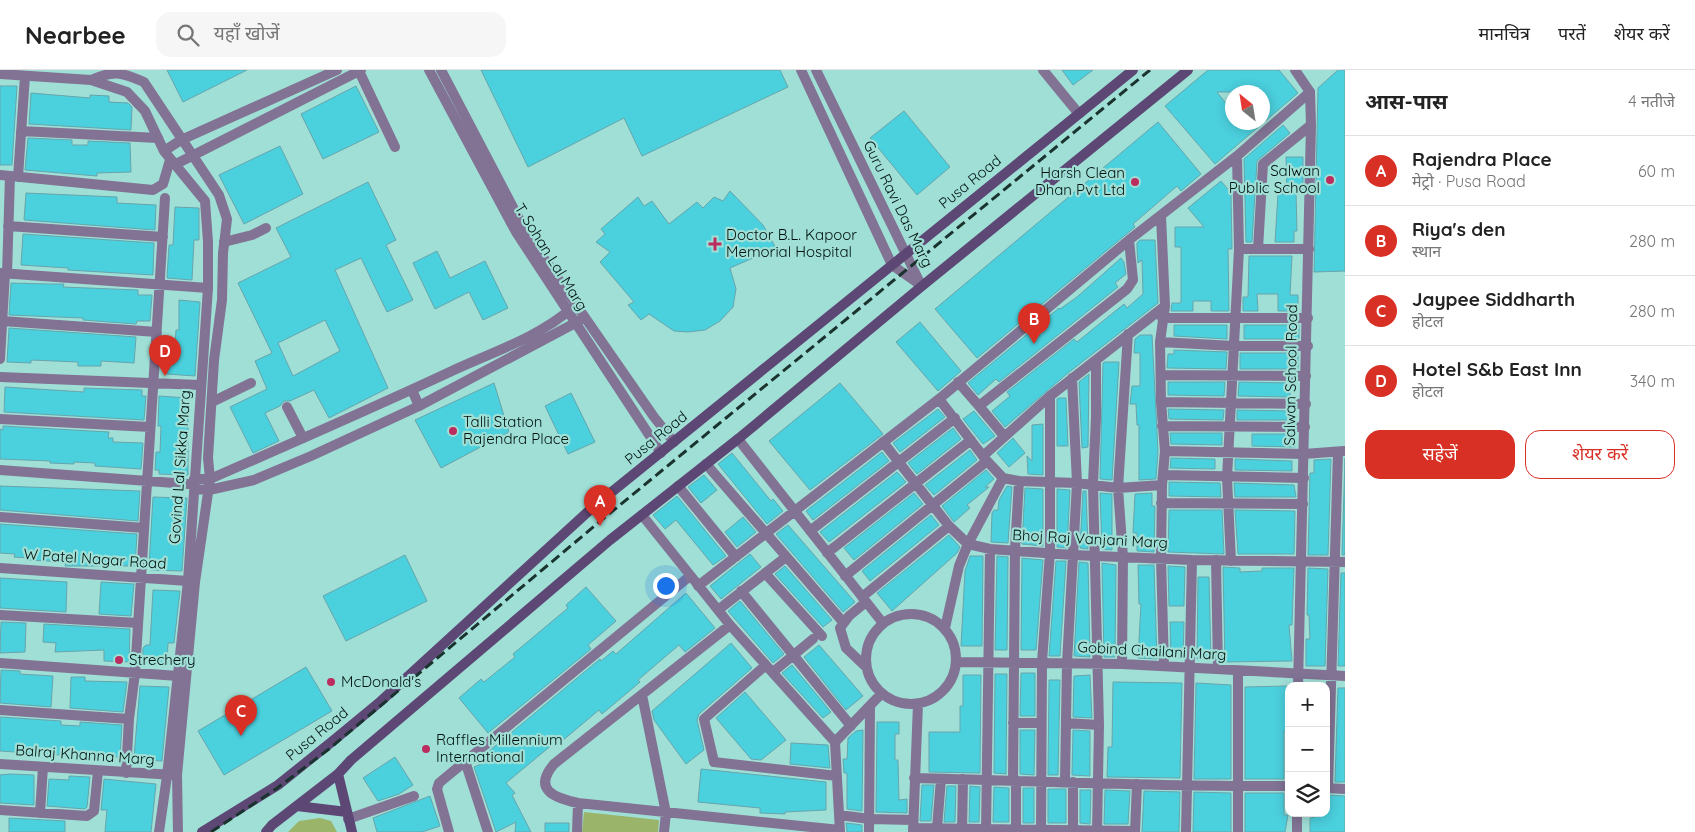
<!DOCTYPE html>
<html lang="hi">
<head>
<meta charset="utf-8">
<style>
	:root { --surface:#fff; --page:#f6f6f6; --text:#222; --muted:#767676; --line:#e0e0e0; --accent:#d93025 }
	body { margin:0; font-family:Quicksand,"Noto Sans Devanagari",sans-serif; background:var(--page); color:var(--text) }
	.controls { position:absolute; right:15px; bottom:15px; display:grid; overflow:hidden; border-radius:10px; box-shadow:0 2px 12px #0003 }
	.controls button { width:45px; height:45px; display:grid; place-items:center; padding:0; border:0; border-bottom:1px solid var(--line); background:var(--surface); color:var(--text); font:25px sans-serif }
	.compass { position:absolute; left:1225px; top:15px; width:45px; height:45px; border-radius:50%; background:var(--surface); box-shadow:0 2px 12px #0003; rotate:330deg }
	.you { position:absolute; left:665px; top:515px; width:18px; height:18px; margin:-12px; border:4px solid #fff; border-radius:50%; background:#1a73e8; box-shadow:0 0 0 8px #1a73e833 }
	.badge { display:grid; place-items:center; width:32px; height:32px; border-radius:50%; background:var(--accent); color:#fff; font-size:16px; font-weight:700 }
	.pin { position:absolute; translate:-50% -41px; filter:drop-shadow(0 1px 2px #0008) }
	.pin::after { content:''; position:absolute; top:26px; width:18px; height:15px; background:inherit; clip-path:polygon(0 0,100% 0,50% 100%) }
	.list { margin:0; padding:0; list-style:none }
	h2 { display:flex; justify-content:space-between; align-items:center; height:65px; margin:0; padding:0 20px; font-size:21px }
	h2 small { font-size:16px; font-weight:400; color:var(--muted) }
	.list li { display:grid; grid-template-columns:32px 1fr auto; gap:15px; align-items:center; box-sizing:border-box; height:70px; padding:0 20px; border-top:1px solid var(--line) }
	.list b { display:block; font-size:19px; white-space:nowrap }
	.list p { margin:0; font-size:16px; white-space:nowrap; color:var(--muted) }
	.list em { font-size:16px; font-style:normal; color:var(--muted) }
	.actions { display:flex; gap:10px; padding:15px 20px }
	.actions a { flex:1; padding:11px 0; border:1px solid var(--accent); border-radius:15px; text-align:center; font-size:18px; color:var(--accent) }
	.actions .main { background:var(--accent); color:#fff }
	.icon { flex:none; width:28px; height:28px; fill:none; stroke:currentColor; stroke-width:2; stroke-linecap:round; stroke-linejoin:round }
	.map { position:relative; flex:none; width:1345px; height:762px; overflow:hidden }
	header { display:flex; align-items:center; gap:30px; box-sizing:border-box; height:70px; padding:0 25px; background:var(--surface); border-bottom:1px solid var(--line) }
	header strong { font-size:24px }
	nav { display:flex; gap:28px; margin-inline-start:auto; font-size:18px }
	.search { width:350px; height:45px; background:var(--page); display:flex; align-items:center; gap:12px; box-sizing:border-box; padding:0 18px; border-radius:15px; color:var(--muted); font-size:19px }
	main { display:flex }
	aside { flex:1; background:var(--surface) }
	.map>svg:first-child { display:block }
</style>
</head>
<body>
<header>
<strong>Nearbee</strong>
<div class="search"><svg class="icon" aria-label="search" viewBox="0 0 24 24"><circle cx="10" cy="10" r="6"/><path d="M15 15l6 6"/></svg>यहाँ खोजें</div>
<nav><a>मानचित्र</a><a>परतें</a><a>शेयर करें</a></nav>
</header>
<main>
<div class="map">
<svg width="1345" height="762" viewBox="0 0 1345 762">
	<rect width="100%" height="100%" fill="#a0dfd6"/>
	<path fill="#9ab569" d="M584 742 659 750 658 762H582Z
		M320 748 331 751 337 762H288L299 751Z"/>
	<path fill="#4bd0de" stroke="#66a5ac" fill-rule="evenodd" d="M167 0H247L183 32Z
		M481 0H780L788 17 642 86 624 48 528 97Z
		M1062 0H1093L1073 15Z
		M1208 0H1279L1298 23 1215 94 1165 36ZM1217 22H1262V52H1232V41Z
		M1338 0H1345V201L1314 202 1318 18Z
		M0 16H17L12 95H0Z
		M356 16 379 62 323 89 301 44Z
		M31 23 90 28V25L109 26V32L128 33 132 37 131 60 29 54Z
		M904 41 950 97 917 125 870 68Z
		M1158 52 1201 104 1181 121 1177 116 1133 154 1135 157 977 288 935 239Z
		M1283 55 1290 63 1257 91 1252 172H1246L1244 89Z
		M28 68 72 70V75H88V71L130 73 131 102 97 103V106L25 100Z
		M280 76 303 124 244 154 219 105Z
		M1286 87H1303V122H1296L1297 161H1294V172H1275L1278 124H1287Z
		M1221 111 1231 123 1232 179H1228L1229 241H1211V231H1193V241H1171L1172 233H1181V177H1175V157H1204L1188 138Z
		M368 112 396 170 386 175 413 230 387 242 361 188 335 200 388 318 329 348 314 320 290 331H284L280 336 265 343 279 371 253 383 230 337 267 319 255 291 272 283 238 213 291 187 276 158ZM325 250 340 281 293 306 278 273Z
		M730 121 763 155 776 178 730 198 736 219 733 237 720 251 705 260 688 262 674 261 649 244 641 250 628 235 634 232 600 192 610 182 596 172 605 164 601 159 638 127 644 136 652 131 669 154 697 132 703 138 714 127 723 131Z
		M26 123 117 127V133L156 135 155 160 24 150Z
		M175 137 199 138V170H194L192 210 167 208 169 175H173Z
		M23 164 154 173 153 205 68 200V198L21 195Z
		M1140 170H1155L1158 233 1068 303 1005 357 992 341 1010 326 1007 322 1074 269 1077 272 1124 234 1127 238 1143 224 1142 190 1138 193 1137 178V173Z
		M437 181 450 208 485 191 508 238 483 250 469 222 435 239 413 193Z
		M1249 186H1292L1290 225H1298V241H1278V224H1257L1258 241H1243V227H1248Z
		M1121 188 1124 192 1126 204 1115 213 1118 217 999 312 996 309 978 325 968 313 1059 238 1060 239 1077 227Z
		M11 213 50 214H64L63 217 138 220V225H152L150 251H137L136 254 83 250V248L9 245Z
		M179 230 200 232 195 306 167 304 171 275H175L176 260H179Z
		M920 252 961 301 938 321 896 272Z
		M1174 255H1227V269L1174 266Z
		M1244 255H1299V269H1244Z
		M9 258 136 267 134 293 101 291V296H78V292L31 290V293L7 292Z
		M1140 265H1152L1158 381 1156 409 1139 410V355H1137L1136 334H1130L1132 316H1140V283H1134L1135 269Z
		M1174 280 1227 282 1226 299 1167 298 1168 284H1174Z
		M1240 283H1298V299H1240Z
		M1105 292H1119L1112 410 1100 409 1103 293Z
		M1089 304 1088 377 1082 378 1079 312Z
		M1168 312H1225L1224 326 1168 325Z
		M1239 312 1290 313V327L1238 326Z
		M494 313 509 362 441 398 415 350Z
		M840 313 883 364 810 420 769 371Z
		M5 317 84 322V318L142 320V326H146L144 350 4 342Z
		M571 323 595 372 568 384 545 336Z
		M159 326 188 328V405L159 404V400H155L156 382H160L161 356H158Z
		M1059 328H1066L1068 376H1057V329Z
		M938 339 945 347 900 382 893 373Z
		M1168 339 1224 340 1223 350 1169 349Z
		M1237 340 1292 341V350H1237Z
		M974 341 995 366 983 374 963 349Z
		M1043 354V405L1028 404 1027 386 1032 391V355Z
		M3 356 109 362 108 368H113V372L143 373 141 399 95 396V393L74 392V394L50 393V391L0 389V359L3 360Z
		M953 358 961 369 917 404 908 393Z
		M1170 363H1222V375L1171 374Z
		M1252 364H1295V377L1252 376Z
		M1013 368 1025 383 1009 397 997 383Z
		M970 380 977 390 934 425 925 415Z
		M882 382 889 391 813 450 806 441Z
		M732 383 771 431 773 429 783 441 767 454 718 394Z
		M1171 388 1215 389V399L1170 398Z
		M1345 388V485H1342Z
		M1235 389 1292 391V401L1235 400Z
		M1331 389 1328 485H1308L1310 403H1314V390Z
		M986 400 994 409 985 417H989L967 435 970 438 954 452 942 436Z
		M897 402 906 412 829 472 820 462Z
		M704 405 717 420 701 433 688 417Z
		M1169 412 1220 413 1221 427 1169 426Z
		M1234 413 1294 415 1296 427H1235Z
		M0 416 140 421 138 451 0 440Z
		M1007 416 1012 417 1008 473 991 472 992 443 994 440H998L999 430Z
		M1025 418 1043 419V476L1022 474Z
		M1057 419 1070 420 1067 478 1057 477Z
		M1083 421H1086L1088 479 1080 478Z
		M914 423 923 434 854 490 844 478Z
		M1100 423 1112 424V480L1102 479Z
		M1152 423V436H1155L1154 482 1137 481V463H1133L1135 424Z
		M677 426 726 486 713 495 676 450 665 459 653 445Z
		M153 427 187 428 182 501 151 500V497L149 496Z
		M1169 440H1222L1224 484 1168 482Z
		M1235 440 1295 441 1294 484H1238Z
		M931 445 939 455 870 511 862 501Z
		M743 447 756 462 737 477 725 462Z
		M0 454 137 464 135 496H65L66 492 29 490V488L14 487 15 484 0 483Z
		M788 455 855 532 843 542 776 464Z
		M949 465 960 477 957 483 892 541 877 523Z
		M750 484 761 497 721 529 710 516Z
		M405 485 427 531 346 571 323 526Z
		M970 486H983L982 576H961L965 501Z
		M997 486 1008 487 1007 580H995Z
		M1022 488 1043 490 1036 580H1021Z
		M1056 491H1066L1060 586H1049Z
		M1079 492 1088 493 1090 587 1074 586Z
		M1102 493 1116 495 1115 587H1104Z
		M1138 495H1154L1157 589 1138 588 1141 534H1139Z
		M785 496 832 550 823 557 775 504Z
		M1168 496 1185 497 1184 536H1169Z
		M1223 497 1240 498V502L1262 501V498H1294L1292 555H1289L1292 591 1225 592Z
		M1308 498 1328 499 1325 596H1306V569H1310L1309 545H1307Z
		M1341 503H1345V596H1338Z
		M1198 507H1209L1211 589H1197Z
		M0 508 67 512 66 542 0 538Z
		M101 512 134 514 131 546 99 544Z
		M586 517 616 551 588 575 591 579 488 663 459 628 481 609 484 612 515 587 513 584 568 538 566 535Z
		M153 520 180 521 174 573H168L167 594 143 593V578L146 575H150Z
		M686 523 715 558 685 582 679 575 638 610 640 612 602 644 599 640 556 676 553 674 506 713 515 723 512 725 531 762H515L516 752 496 762 474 697 493 689 488 682 600 589 601 591 613 581 616 584Z
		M740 531 784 584 773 593 728 541Z
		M1 552 26 553 25 582 0 583Z
		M1170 552H1184L1183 588H1171Z
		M44 554 130 559 129 592 104 591V580L55 582 56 573 43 572Z
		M731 573 752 598 699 644 697 650 704 680 686 694 654 650 652 641Z
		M819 575 863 626 846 640 804 587Z
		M792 595 831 642 823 648 782 603Z
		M306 597 332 641 224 705 198 661Z
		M1 600 20 601V604L53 606 51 637 0 633Z
		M1021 603H1035V646H1020Z
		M995 604H1007L1006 704 994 703Z
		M963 605H981L980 703 929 702V662H960V636H963Z
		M1090 605 1092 648 1073 647 1074 606Z
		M71 607H85V611L127 612 123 642 70 638Z
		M1049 610H1060L1058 705H1048Z
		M1113 612 1182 613 1180 708 1107 707 1108 677H1112Z
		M1196 613 1231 615V709H1194Z
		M140 616 169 617 162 691 138 690V687H134Z
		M1287 616V661H1284V709H1245V617Z
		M1338 618H1345V712H1335Z
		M745 622 786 670 761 690 751 689 716 648Z
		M0 647 61 651V655L80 656V652L122 655 120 687 95 686V684L78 683V681H60V685L0 681Z
		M877 652H899V664H895V690H898L899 730 907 729V743L876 742Z
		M863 660 862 741 847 739V703H844L843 689H847L848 668 856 661Z
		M1020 660H1035L1034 705 1020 704Z
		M1073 660 1090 661V706L1072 705Z
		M791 673 828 675 830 698 790 694Z
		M395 687 413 715 399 724 378 731 363 708Z
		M701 699 826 712V740L785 742V744L760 743V738L698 732Z
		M10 704 34 705V735L0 733V705Z
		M69 706 90 707 87 737 85 739 47 736 49 709 69 710Z
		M104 709 156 714 151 762H105L107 740H101Z
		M922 715H934L931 751H920Z
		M947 716H956L955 752H944Z
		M970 716 980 717 979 752H969Z
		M994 717 1009 718V752H993Z
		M1023 718H1034V753H1023Z
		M1048 719H1066V753H1048Z
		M1080 720H1091L1090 754 1080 753Z
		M1105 720 1130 721 1128 754H1104Z
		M1144 721 1180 722 1179 762H1142Z
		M1194 722 1231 723V762H1193Z
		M1245 723H1284V745H1288L1285 762H1245Z
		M1326 725 1345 726V762H1310V748L1315 747V743H1326Z
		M430 726 440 756 422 762H377L373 748Z
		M9 748 65 751V762H9Z
		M545 753H569V762H545Z
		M846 753 862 755V762H847Z"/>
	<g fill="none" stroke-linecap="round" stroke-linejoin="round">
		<path stroke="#827394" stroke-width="10" d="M359 1 395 77
			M0 4 91 10
			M21 61 158 68
			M0 105 153 120 163 114 170 90
			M18 107 25 6
			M8 156 163 167
			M224 172 252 165 266 158
			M1239 179H1309
			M1258 179 1263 94 1311 55
			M0 203 208 218
			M7 204 10 106
			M1162 248H1308
			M2 251 157 262
			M1160 272 1165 236 1161 146
			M0 289 5 203
			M1096 290V347L1093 414 1099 655 1097 762
			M1162 305 1306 306
			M0 307 200 315
			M958 312 979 336 1127 219 1133 210 1129 170
			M412 320 419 336
			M939 329 986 390
			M212 332 251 313
			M1161 332 1306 334
			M979 336 1004 366
			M287 337 303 368
			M0 349 150 357
			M1162 356 1305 357
			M738 369 882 552
			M883 372 949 456 968 474 990 479 1073 485 1192 490 1345 492
			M1165 381 1304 384 1344 381
			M983 386 1050 326 1165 236
			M706 394 843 552
			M0 400 188 414
			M1164 405 1304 408
			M1162 415 1165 381 1161 332 1160 272 1234 276H1308
			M678 416 736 487
			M1161 433 1303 434
			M642 445 730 555 835 672 840 762
			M0 447 144 458
			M810 461 955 348
			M827 483 971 370
			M1216 490 1218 599
			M1231 491 1227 408 1239 179 1237 86
			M0 498 188 511
			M765 503 822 566
			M845 506 987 391 1003 408 1019 411 1077 413 1118 418 1162 415 1161 488 1164 596
			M698 516 939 329 1129 170 1237 86 1310 22
			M741 521 851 656
			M862 527 949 456
			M866 532 849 546 840 558 846 578 867 598
			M718 540 786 487
			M866 589a45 45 0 1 1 90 0a45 45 0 1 1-90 0Z
			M0 545 138 553
			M730 555 554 694C532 720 555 728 578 733L840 760
			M945 558 959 496 968 474 1003 408
			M957 592 1122 594 1345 606
			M0 593 178 606
			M1122 594 1123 487 1118 418 1128 264
			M766 595 704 649 714 692 837 706
			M773 602 813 569
			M642 625 666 743 664 762
			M0 640 129 649
			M1013 653H1041
			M1066 653 1099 655
			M835 672 882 623
			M465 691 488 762
			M0 694 174 705
			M126 703 129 649 135 603 165 128
			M914 708C1039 711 1164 717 1289 716
			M1013 710 1015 480 1019 411
			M1016 710V762
			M1065 711 1067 593 1077 413 1072 308
			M1073 712V762
			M1326 718 1345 719
			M1328 718 1338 382
			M0 740 87 746 94 741 98 701
			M40 743 43 697
			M839 745 870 749 913 750
			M348 749 414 726
			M913 758 1135 761
			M937 758 941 709
			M449 762 437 719 439 713 690 506
			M577 762 578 733
			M869 762 870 636
			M913 762 918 634
			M962 762 963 709
			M986 762 990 479
			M1041 762 1042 592 1050 482V326
			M1135 762 1137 714
			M1186 762 1192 490
			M1238 762V601"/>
		<path stroke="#827394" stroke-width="10" d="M429 0 516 162 661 383
			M441 0 527 164 654 347 674 372
			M801 0 892 195 922 216
			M816 0 921 215
			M1043 0 1079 44
			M1295 0 1310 22 1311 55 1298 616
			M91 10C114 0 121 2 144 12L219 125 227 149 223 183 222 230 214 290 208 388 210 409 195 512 177 705 178 762
			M91 10 127 22 145 41 164 81 205 131 208 172V218L188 511 167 706 159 762
			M164 81 181 70 337 0
			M176 94 361 0
			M194 409H210C292 373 373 338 454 300 493 282 539 267 572 238
			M194 419 209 420 254 410 311 386 419 336 579 251
			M1297 743V762"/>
		<path stroke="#5d4775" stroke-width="10" d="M338 704 352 762
			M297 736 347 742
			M202 762 278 715 334 670 381 631 592 438 1133 0
			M266 762 272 755 338 704 351 690 610 470 738 369 922 216 1188 0"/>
		<path stroke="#1a332f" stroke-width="3" stroke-dasharray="10 5" stroke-linecap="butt" d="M211 762 276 719 329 679 598 453 1150 0"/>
	</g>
	<g fill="#ba2d5e" stroke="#a0dfd6" stroke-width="2">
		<circle cx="1330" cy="110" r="5"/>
		<circle cx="1135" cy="112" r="5"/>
		<path d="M712.5 166.5h5v5h5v5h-5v5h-5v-5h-5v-5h5z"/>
		<circle cx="453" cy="361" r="5"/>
		<circle cx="119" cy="590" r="5"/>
		<circle cx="331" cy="612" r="5"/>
		<circle cx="426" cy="679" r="5"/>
	</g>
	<g text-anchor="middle" stroke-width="4.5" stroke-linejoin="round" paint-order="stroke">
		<g font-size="15" fill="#00120f" stroke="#a0dfd6" text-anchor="start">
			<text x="1320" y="106" text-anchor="end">Salwan<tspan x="1320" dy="17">Public School</tspan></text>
			<text x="1125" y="108" text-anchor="end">Harsh Clean<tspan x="1125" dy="17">Dhan Pvt Ltd</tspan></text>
			<text x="726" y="170">Doctor B.L. Kapoor<tspan x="726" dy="17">Memorial Hospital</tspan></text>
			<text x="463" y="357">Talli Station<tspan x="463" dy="17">Rajendra Place</tspan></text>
			<text x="129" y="595">Strechery</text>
			<text x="341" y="617">McDonald's</text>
			<text x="436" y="675">Raffles Millennium<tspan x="436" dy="17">International</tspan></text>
		</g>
		<g font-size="15" fill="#00120f" stroke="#a0dfd6">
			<text transform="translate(970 112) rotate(-39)" y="5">Pusa Road</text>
			<text transform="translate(898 134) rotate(64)" y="5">Guru Ravi Das Marg</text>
			<text transform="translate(551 187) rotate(58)" y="5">T. Sohan Lal Marg</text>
			<text transform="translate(1291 305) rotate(-89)" y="5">Salwan School Road</text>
			<text transform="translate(656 368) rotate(-39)" y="5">Pusa Road</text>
			<text transform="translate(180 397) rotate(-86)" y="5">Govind Lal Sikka Marg</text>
			<text transform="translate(1090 469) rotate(3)" y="5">Bhoj Raj Vanjani Marg</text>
			<text transform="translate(95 489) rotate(4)" y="5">W Patel Nagar Road</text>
			<text transform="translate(1152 581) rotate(3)" y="5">Gobind Chailani Marg</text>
			<text transform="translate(317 664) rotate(-39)" y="5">Pusa Road</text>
			<text transform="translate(85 685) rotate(4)" y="5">Balraj Khanna Marg</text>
		</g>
	</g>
</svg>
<div class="controls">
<button>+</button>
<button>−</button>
<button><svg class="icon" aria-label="layers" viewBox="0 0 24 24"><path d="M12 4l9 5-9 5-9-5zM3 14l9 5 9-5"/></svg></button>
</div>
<svg class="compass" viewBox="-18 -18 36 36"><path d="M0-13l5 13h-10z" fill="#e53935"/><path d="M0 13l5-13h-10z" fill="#767676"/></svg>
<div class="you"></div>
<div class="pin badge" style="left:600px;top:456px">A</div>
<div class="pin badge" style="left:1034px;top:274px">B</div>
<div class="pin badge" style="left:241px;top:666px">C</div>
<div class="pin badge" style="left:165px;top:306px">D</div>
</div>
<aside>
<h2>आस-पास<small>4 नतीजे</small></h2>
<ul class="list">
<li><span class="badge">A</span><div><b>Rajendra Place</b><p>मेट्रो · Pusa Road</p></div><em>60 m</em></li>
<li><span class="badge">B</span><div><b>Riya's den</b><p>स्थान</p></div><em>280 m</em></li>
<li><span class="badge">C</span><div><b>Jaypee Siddharth</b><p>होटल</p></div><em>280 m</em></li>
<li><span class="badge">D</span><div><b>Hotel S&amp;b East Inn</b><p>होटल</p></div><em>340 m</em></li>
</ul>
<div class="actions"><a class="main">सहेजें</a><a>शेयर करें</a></div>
</aside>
</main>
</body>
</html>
